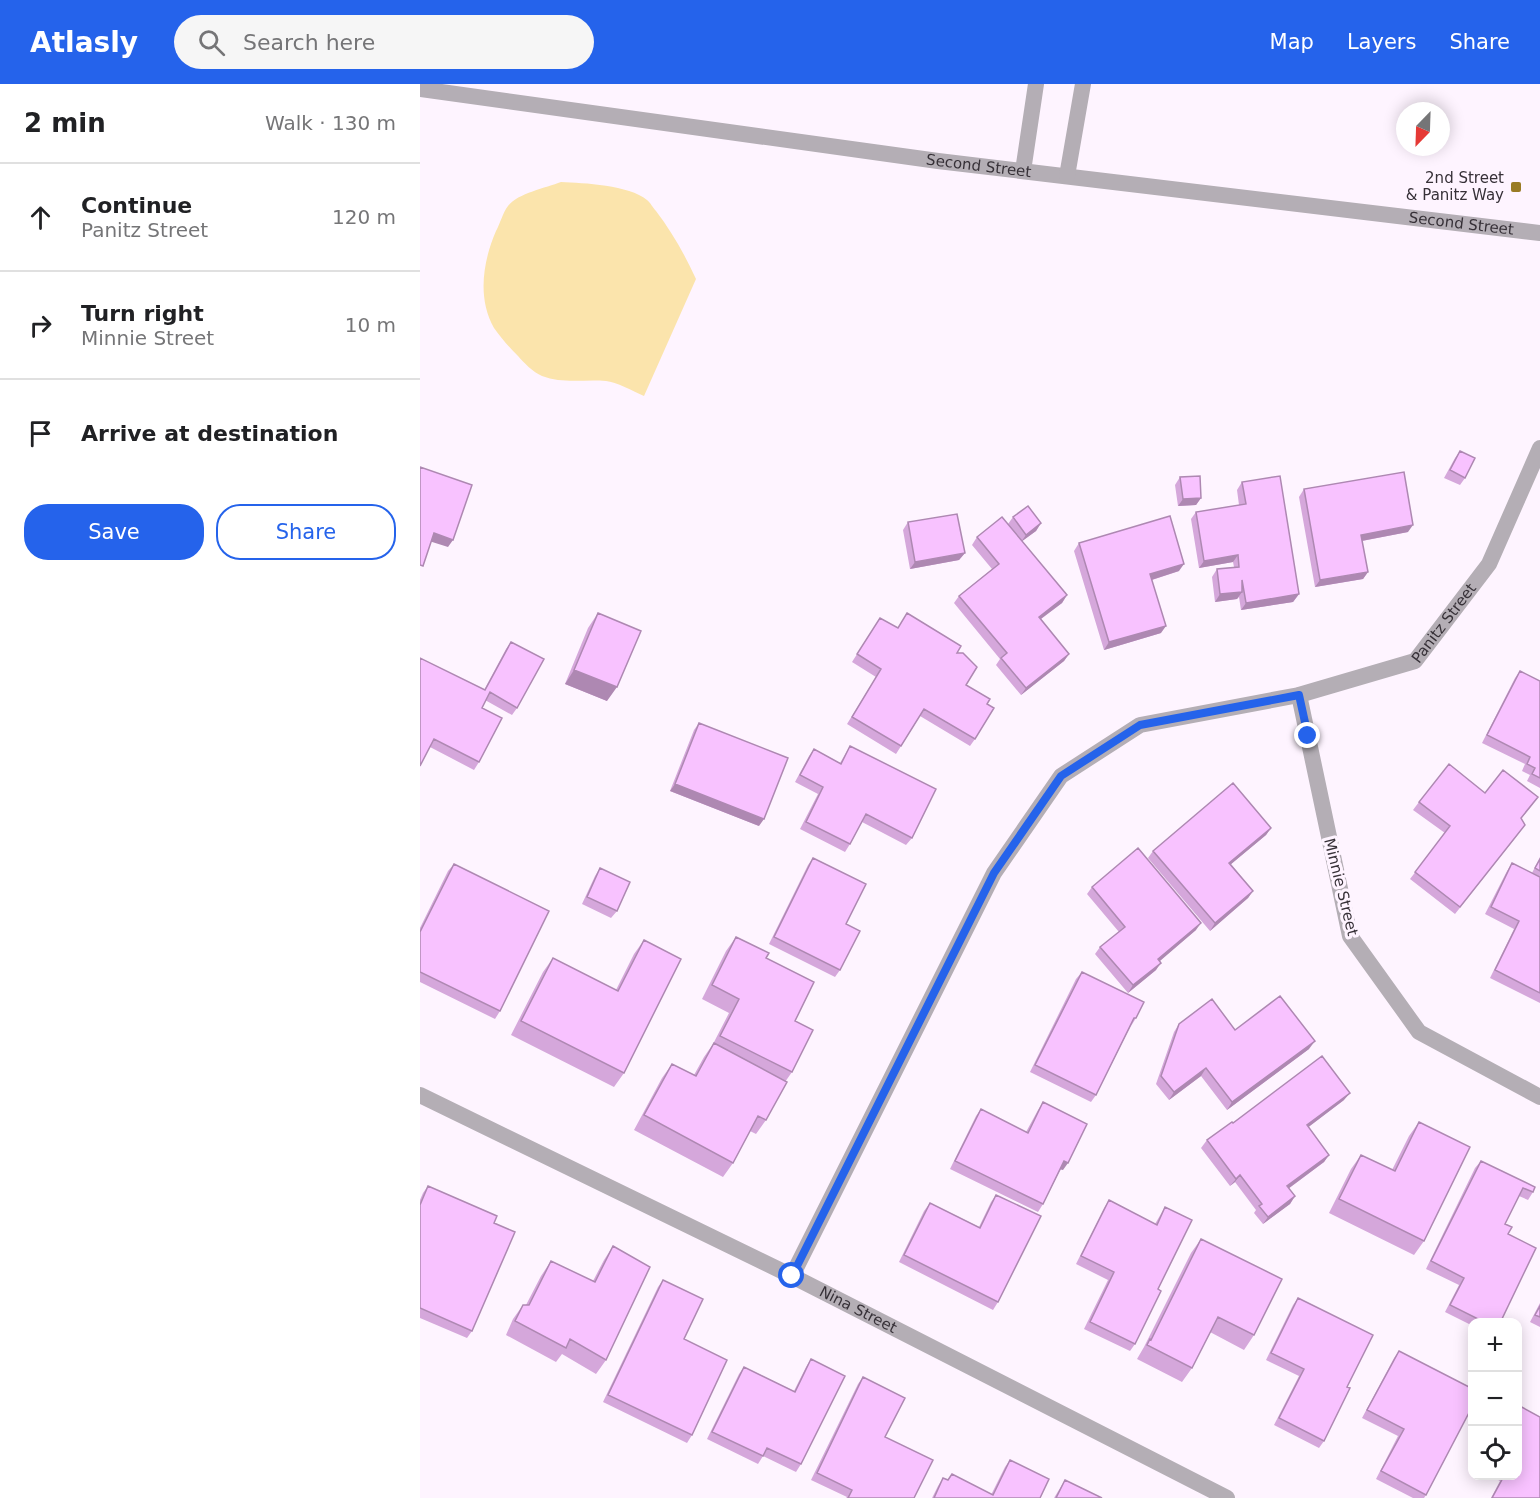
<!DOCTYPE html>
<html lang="en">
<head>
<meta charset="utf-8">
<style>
	:root { --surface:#fff; --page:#f6f6f6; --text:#202124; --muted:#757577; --line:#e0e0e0; --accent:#2563eb }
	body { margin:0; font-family:"DejaVu Sans",sans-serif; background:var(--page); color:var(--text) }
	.controls { position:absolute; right:18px; bottom:18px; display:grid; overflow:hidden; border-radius:12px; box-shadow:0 3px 15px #0003 }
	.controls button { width:54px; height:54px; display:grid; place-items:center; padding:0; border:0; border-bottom:2px solid var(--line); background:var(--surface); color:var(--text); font:30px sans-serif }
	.compass { position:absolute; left:976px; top:18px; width:54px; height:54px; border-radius:50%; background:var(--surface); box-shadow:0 3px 15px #0003; rotate:203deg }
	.stop { position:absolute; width:18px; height:18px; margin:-14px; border:4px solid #2563eb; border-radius:50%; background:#fff }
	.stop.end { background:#2563eb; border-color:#fff; box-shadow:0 2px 6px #0008 }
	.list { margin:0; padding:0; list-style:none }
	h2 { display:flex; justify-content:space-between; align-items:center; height:78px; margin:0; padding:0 24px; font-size:26px }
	h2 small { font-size:20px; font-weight:400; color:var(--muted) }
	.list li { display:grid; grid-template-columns:39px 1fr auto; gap:18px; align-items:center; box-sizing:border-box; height:108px; padding:0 24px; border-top:2px solid var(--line) }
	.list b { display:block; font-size:22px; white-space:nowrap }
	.list p { margin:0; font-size:20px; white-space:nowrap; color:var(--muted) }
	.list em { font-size:20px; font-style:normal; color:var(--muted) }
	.actions { display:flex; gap:12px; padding:18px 24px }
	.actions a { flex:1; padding:14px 0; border:2px solid var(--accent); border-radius:24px; text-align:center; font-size:21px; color:var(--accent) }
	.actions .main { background:var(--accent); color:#fff }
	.icon { flex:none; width:33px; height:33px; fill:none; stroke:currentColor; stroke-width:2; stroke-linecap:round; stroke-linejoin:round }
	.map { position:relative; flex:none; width:1120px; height:1414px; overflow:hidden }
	header { display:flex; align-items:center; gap:36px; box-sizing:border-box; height:84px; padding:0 30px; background:var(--accent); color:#fff }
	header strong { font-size:28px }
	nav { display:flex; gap:33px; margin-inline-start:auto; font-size:21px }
	.search { width:420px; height:54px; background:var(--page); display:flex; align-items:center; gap:15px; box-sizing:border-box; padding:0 21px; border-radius:33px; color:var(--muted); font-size:22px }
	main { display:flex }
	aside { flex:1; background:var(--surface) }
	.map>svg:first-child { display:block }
</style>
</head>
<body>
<header>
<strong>Atlasly</strong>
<div class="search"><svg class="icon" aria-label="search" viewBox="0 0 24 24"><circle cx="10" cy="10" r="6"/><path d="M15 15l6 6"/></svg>Search here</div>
<nav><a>Map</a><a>Layers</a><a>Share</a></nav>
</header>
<main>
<aside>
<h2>2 min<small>Walk · 130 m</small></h2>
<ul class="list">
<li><svg class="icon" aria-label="ahead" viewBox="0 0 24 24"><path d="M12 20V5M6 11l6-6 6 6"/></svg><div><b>Continue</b><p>Panitz Street</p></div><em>120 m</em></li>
<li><svg class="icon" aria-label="right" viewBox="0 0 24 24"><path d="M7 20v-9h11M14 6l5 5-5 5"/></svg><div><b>Turn right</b><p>Minnie Street</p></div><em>10 m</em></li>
<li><svg class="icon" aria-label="arrive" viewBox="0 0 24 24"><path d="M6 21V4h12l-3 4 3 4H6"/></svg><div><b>Arrive at destination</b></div></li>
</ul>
<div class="actions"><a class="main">Save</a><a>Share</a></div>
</aside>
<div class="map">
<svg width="1120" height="1414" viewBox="0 0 1120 1414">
	<rect width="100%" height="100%" fill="#fef4ff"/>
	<path fill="#fbe4ac" d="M141 98C164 99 209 101 227 116 230 118 233 124 236 127 252 148 265 171 276 195L224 312C213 307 196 298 186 297 165 295 143 300 122 292 113 288 104 279 98 272 89 263 81 254 74 244 57 214 63 177 76 147 80 140 83 128 88 122 98 109 126 104 141 98Z"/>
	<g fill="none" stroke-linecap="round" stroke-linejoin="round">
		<g stroke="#b4aeb5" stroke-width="16">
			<path id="s1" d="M0 5 518 77 1120 149"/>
			<path d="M603 87 616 0"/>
			<path d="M647 92 663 0"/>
			<path d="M879 611 930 852 999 948 1120 1013"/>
			<path id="s2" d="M0 1011 372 1192 807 1414"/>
			<path id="s3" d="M372 1192 574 789 641 692 720 641 879 611 995 577 1069 480 1120 364"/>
		</g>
	</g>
	<path fill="#d5a7db" d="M1040 367 1045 394 1040 401 1024 394 1035 374Z
		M760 393 781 414 776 421 758 422 755 401Z
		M822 398 879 510 873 518 821 526 819 513 817 515 795 518 792 493 797 485 814 483 813 478 779 484 771 435 776 428 819 421 817 406Z
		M884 405 988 448 942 457 948 488 943 495 895 503 879 413Z
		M593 433 621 439 616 447 602 457 647 511 642 519 621 535 649 570 644 577 601 611 576 581 580 575 534 519 539 512 572 485 552 461 557 453 588 440Z
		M488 438 545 469 539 476 490 485 483 446Z
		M659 459 759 487 732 496 741 549 684 566 654 467Z
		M178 529 187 617 145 600 168 544Z
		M460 534 477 544 537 569 546 601 567 620 555 655 550 662 500 632 476 670 427 640 456 593 432 578Z
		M91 558 97 624 92 631 65 616 62 624 59 678 54 686 10 663 0 575 64 606 86 565Z
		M1100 587 1120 597V704L1107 697 1110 691 1102 687 1105 680 1062 659 1095 594Z
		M279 639 339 742 250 707 274 646Z
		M430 662 492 754 486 761 442 738 430 760 425 768 380 745 398 710 375 698 389 672 394 665 420 679Z
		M1065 709 1113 720 1101 735 1100 748 1035 830 990 795 1025 749 993 726 999 718Z
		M851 744 846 751 811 780 833 807 828 814 790 847 728 774 733 767Z
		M1120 773V919L1070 894 1094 845 1065 830 1087 787 1092 779 1112 789Z
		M393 774 426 840 420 886 415 893 349 860 388 781Z
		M34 780 80 927 75 935 0 898V844L28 787Z
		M180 784 197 827 191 834 162 820 175 792Z
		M672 803 776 846 739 877 736 886 708 909 675 870 680 863 699 848 667 810Z
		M316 853 346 874 375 937 372 988 365 998 346 1036 336 1050 330 1047 313 1079 303 1093 214 1046 242 994 252 980 274 991 284 973 293 960 309 929 282 915 306 867Z
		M224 856 204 989 194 1003 91 951 123 888 133 874 196 906 214 870Z
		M662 888 716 934 711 942 676 1011 671 1018 610 988 656 895Z
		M759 940 815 946 889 965 807 1026 781 992 749 1016 736 1000 754 948Z
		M924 1016 888 1043 909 1071 904 1078 868 1105 875 1112 870 1120 843 1140 834 1129 836 1126 815 1098 810 1102 781 1064 787 1056 813 1039Z
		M623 1018 643 1086 641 1085 623 1120 618 1128 530 1085 556 1032 561 1025 606 1048 618 1026Z
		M999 1038 1004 1157 994 1171 909 1129 931 1085 941 1071 972 1086 989 1052Z
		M1061 1077 1113 1108 1108 1116 1099 1112 1085 1140 1088 1150 1080 1239H1053V1242L1025 1228 1039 1201 1006 1185 1055 1084Z
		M8 1102 74 1139 52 1247 47 1254 0 1234V1116L3 1109Z
		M576 1111 578 1218 573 1226 479 1178 504 1127 510 1119 559 1143 571 1118Z
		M689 1116 735 1140 745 1123 738 1205 715 1260 710 1267 664 1245 688 1196 656 1180 684 1124Z
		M781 1155 834 1251 824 1266 790 1248 772 1284 762 1298 717 1275 724 1263 771 1169Z
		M193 1162 186 1276 176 1290 142 1270 136 1278 86 1251 93 1235 103 1221H106L121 1192 131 1177 173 1197 184 1176Z
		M243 1196 264 1255 272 1351 267 1359 183 1318 238 1203Z
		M878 1214 927 1303 904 1357 899 1364 854 1341 879 1292 846 1276 873 1221Z
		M1120 1219V1243L1110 1238Z
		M979 1267 1006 1411 1004 1414H993L956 1395 978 1352 942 1334 974 1274Z
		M391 1275 381 1380 376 1388 343 1372 338 1380 287 1355 319 1290 324 1283 374 1307 386 1283Z
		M443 1293 465 1353 494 1414H426L427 1413 391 1396 438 1300Z
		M1053 1362V1373L1048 1371Z
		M590 1376 620 1414H512L518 1402 523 1394 528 1396 532 1390 571 1411 585 1383Z
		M1074 1392H1098L1120 1414H1071L1080 1397 1073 1393Z
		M645 1396 682 1414H634Z"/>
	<path fill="#ae88b2" d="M781 414 776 421 758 422 763 415Z
		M621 439 616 447 601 458 606 451Z
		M993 441 988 448 936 458 941 451Z
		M14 449 33 456 28 463 9 457Z
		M545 469 539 476 490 485 495 478Z
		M818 471 813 478 779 484 784 477Z
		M764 480 759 487 725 498 730 490Z
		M948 488 943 495 895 503 900 496Z
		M822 508 817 515 795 518 800 510Z
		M879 510 873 518 821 526 826 519Z
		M647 511 642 519 614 540 619 533Z
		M746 542 741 549 684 566 689 558Z
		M649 570 644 577 601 611 606 604Z
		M154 586 197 603 187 617 145 600Z
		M255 700 344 735 339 742 250 707Z
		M851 744 846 751 804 786 809 779Z
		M833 807 828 814 790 847 795 839Z
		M781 839 776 846 733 883 738 875Z
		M741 879 736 886 708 909 713 901Z
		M895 957 889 965 807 1026 812 1018Z
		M786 984 781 992 749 1016 754 1008Z
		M930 1009 924 1016 882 1048 887 1041Z
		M909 1071 904 1078 861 1110 867 1102Z
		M644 1077 648 1079 643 1086 639 1085Z
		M820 1091 815 1098 810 1102 816 1095Z
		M875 1112 870 1120 843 1140 848 1133Z"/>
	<path fill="#f8c2ff" stroke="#ae88b2" stroke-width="1.5" d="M1040 367 1055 374 1045 394 1030 386Z
		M0 383 52 401 33 456 14 449 3 482 0 481Z
		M984 388 993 441 941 451 948 488 900 496 884 405Z
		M780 392 781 414 763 415 760 393Z
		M860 392 879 510 826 519 822 496V508L800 510 797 485 819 483 818 471 784 477 776 428 826 420 822 398Z
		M608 422 621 439 606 451 593 433Z
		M537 430 545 469 495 478 488 438Z
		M750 432 764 480 730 490 746 542 689 558 659 459Z
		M582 433 647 511 619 533 649 570 606 604 581 574 587 569 539 512 579 480 557 453Z
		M178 529 221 547 197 603 154 586Z
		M487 529 541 562 537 569H543L557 583 546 601 570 615 567 620 574 624 555 655 504 625 481 662 432 633 461 585 437 570 460 534 478 544Z
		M91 558 124 575 97 624 70 608 62 624 82 634 59 678 14 655 0 682V574L65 606Z
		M1100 587 1120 597V694L1112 690 1115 684 1107 680 1110 673 1067 651Z
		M279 639 368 674 344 735 255 700Z
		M430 662 516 705 492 754 446 730 430 760 386 738 403 703 380 691 394 665 421 680Z
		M1029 680 1065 709 1083 686 1118 713 1101 734 1105 741 1040 823 995 788 1030 742 999 718Z
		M813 699 851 744 809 779 833 807 795 839 733 767Z
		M718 764 781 839 738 875 741 879 713 901 680 863 705 843 672 803Z
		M393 774 446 800 426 840 440 847 420 886 354 853Z
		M1120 775V787L1115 784Z
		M1092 779 1120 793V909L1075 886 1099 837 1071 823Z
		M34 780 129 827 80 927 0 888V848Z
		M180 784 210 798 197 827 167 813Z
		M316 853 349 869 346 874 394 898 375 937 393 946 372 988 300 952 319 915 292 901Z
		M224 856 261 875 204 989 101 937 133 874 198 907Z
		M662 888 724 918 716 934H714L676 1011 615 981Z
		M860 912 895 957 812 1018 786 984 754 1008 741 992 759 940 792 915 815 946Z
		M294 959 367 998 346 1036 338 1032 313 1079 224 1031 252 980 276 992Z
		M902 972 930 1009 887 1041 909 1071 867 1102 875 1112 848 1133 839 1122 842 1120 820 1091 816 1095 787 1056 812 1038 813 1039Z
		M623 1018 667 1040 648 1079 644 1077 623 1120 535 1077 561 1025 608 1049Z
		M999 1038 1050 1063 1004 1157 919 1115 941 1071 975 1087Z
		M1061 1077 1115 1103 1113 1108 1103 1104 1085 1140 1092 1143 1088 1150 1116 1164 1080 1239H1066L1030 1221 1044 1194 1011 1177Z
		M8 1102 77 1132 74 1139 95 1148 52 1247 0 1224V1121Z
		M576 1111 621 1132 578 1218 484 1171 510 1119 560 1144Z
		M689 1116 737 1141 745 1123 772 1136 738 1205 741 1207 715 1260 670 1238 694 1188 661 1172Z
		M781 1155 862 1195 834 1251 798 1233 772 1284 727 1261 730 1255 731 1256Z
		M193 1162 230 1183 186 1276 150 1255 146 1264 95 1237 103 1221H109L131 1177 175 1198Z
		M243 1196 283 1215 264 1255 307 1276 272 1351 188 1311Z
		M878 1214 953 1251 927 1303 930 1304 904 1357 859 1334 884 1285 851 1269Z
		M1120 1222V1233L1115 1231Z
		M979 1267 1053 1305V1321L1006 1411 961 1387 984 1345 947 1326Z
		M391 1275 425 1292 381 1380 347 1364 343 1372 292 1348 324 1283 375 1308Z
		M443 1293 485 1314 465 1353 513 1376 494 1414H428L432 1406 397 1389Z
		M1098 1321 1120 1333V1414H1072L1084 1392H1098Z
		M590 1376 629 1395 620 1414H514L523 1394 528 1396 532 1390 573 1411Z
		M645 1396 682 1414H636Z"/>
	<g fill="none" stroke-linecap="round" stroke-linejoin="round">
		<path stroke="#2563eb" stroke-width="8" d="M372 1192 574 789 641 692 720 641 879 611 888 652"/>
	</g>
	<rect fill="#997b24" stroke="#fef4ff" stroke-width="2" x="1090" y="97" width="12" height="12" rx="3"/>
	<g text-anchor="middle" stroke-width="6" stroke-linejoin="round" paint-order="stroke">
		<g font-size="15" fill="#373138" stroke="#fef4ff">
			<text dy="5" stroke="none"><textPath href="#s1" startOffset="564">Second Street</textPath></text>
			<text dy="5" stroke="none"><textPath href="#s1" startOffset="1050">Second Street</textPath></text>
			<text dy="5" stroke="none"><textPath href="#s3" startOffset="993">Panitz Street</textPath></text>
			<text transform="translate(921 803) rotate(76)" y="5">Minnie Street</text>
			<text dy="5" stroke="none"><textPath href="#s2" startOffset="488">Nina Street</textPath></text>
		</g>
		<g font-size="15" fill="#373138" stroke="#fef4ff" text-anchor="end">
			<text x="1084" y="99">2nd Street<tspan x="1084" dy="17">&amp; Panitz Way</tspan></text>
		</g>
	</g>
</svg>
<div class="controls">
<button>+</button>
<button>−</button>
<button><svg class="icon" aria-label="locate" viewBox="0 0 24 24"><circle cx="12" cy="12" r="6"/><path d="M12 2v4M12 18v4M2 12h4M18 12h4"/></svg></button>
</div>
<svg class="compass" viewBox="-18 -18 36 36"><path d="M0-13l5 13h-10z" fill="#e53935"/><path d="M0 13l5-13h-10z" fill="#757577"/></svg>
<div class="stop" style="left:372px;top:1192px"></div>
<div class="stop end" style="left:888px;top:652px"></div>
</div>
</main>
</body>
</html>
